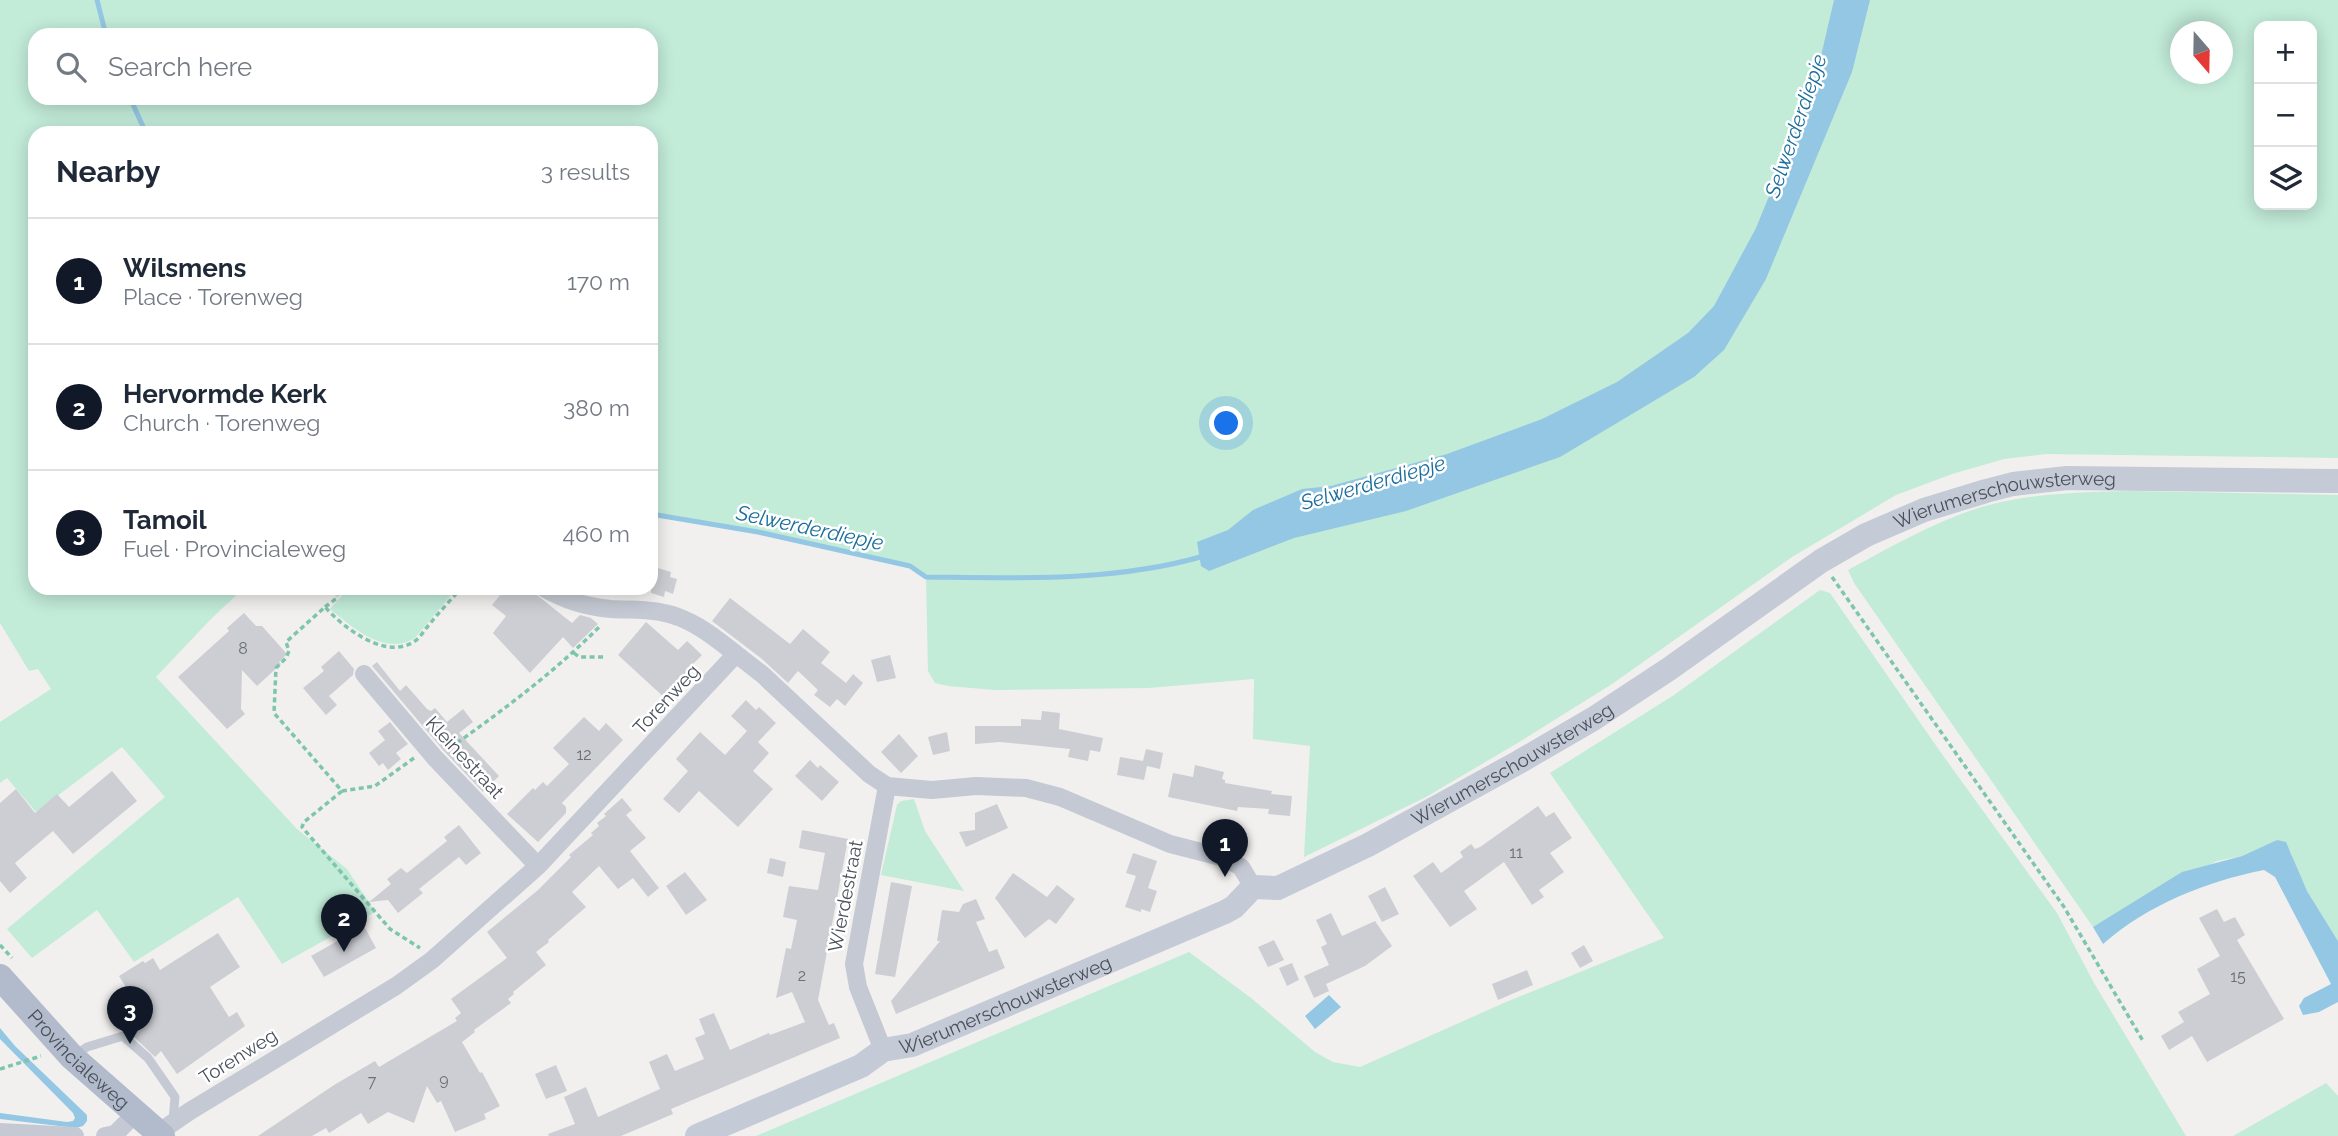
<!DOCTYPE html>
<html lang="en">
<head>
<meta charset="utf-8">
<style>
	:root { --surface:#fff; --page:#f6f6f7; --text:#1f2937; --muted:#747a83; --line:#e0e1e3; --accent:#111827 }
	body { margin:0; font-family:Raleway,sans-serif; background:var(--page); color:var(--text) }
	.controls { position:absolute; right:21px; top:21px; display:grid; overflow:hidden; border-radius:14px; box-shadow:0 4px 18px #0003 }
	.controls button { width:63px; height:63px; display:grid; place-items:center; padding:0; border:0; border-bottom:2px solid var(--line); background:var(--surface); color:var(--text); font:35px sans-serif }
	.compass { position:absolute; left:2170px; top:21px; width:63px; height:63px; border-radius:50%; background:var(--surface); box-shadow:0 4px 18px #0003; rotate:160deg }
	.you { position:absolute; left:1227px; top:424px; width:24px; height:24px; margin:-18px; border:5px solid #fff; border-radius:50%; background:#1a73e8; box-shadow:0 0 0 10px #1a73e833 }
	.badge { display:grid; place-items:center; width:46px; height:46px; border-radius:50%; background:var(--accent); color:#fff; font-size:23px; font-weight:700 }
	.pin { position:absolute; translate:-50% -58px; filter:drop-shadow(0 2px 4px #0008) }
	.pin::after { content:''; position:absolute; top:37px; width:24px; height:21px; background:inherit; clip-path:polygon(0 0,100% 0,50% 100%) }
	.list { margin:0; padding:0; list-style:none }
	h2 { display:flex; justify-content:space-between; align-items:center; height:91px; margin:0; padding:0 28px; font-size:30px }
	h2 small { font-size:23px; font-weight:400; color:var(--muted) }
	.list li { display:grid; grid-template-columns:46px 1fr auto; gap:21px; align-items:center; box-sizing:border-box; height:126px; padding:0 28px; border-top:2px solid var(--line) }
	.list b { display:block; font-size:26px; white-space:nowrap }
	.list p { margin:0; font-size:23px; white-space:nowrap; color:var(--muted) }
	.list em { font-size:23px; font-style:normal; color:var(--muted) }
	.icon { flex:none; width:38px; height:38px; fill:none; stroke:currentColor; stroke-width:2; stroke-linecap:round; stroke-linejoin:round }
	.map { position:relative; flex:none; width:2338px; height:1136px; overflow:hidden }
	.search { position:absolute; background:var(--surface); box-shadow:0 4px 18px #0003; left:28px; top:28px; width:630px; height:77px; display:flex; align-items:center; gap:18px; box-sizing:border-box; padding:0 24px; border-radius:21px; color:var(--muted); font-size:26px }
	.panel { position:absolute; background:var(--surface); box-shadow:0 4px 18px #0003; left:28px; top:126px; width:630px; height:469px; border-radius:21px }
	.map>svg:first-child { display:block }
</style>
</head>
<body>
<div class="map">
<svg width="2338" height="1136" viewBox="0 0 2338 1136">
	<rect width="100%" height="100%" fill="#f1f0ef"/>
	<path fill="#c2ebd8" fill-rule="evenodd" d="M0 0H2338V458L2046 454 2004 459 1952 474 1896 495 1792 557 1612 684 1521 741 1426 797 1304 857 1310 746 1253 739 1254 679 1148 688 995 690 948 686 935 683 928 671 926 577 910 566 814 546 758 532 651 514V133H35V588H244L211 619 156 677 297 829 347 869 375 912 282 964 238 897 134 962 97 910 32 958 7 929 165 797 122 747 36 812 7 778 0 783V722L51 689 38 669 29 671 0 623ZM2259 26H2312V205H2259ZM2180 32H2222V74H2180ZM35 35H651V98H35Z
		M2133 491 2338 495V941L2307 891 2294 864 2291 852 2277 840 2242 856 2217 861 2093 927 1854 583 1848 570C1893 546 1940 518 1989 505 2036 493 2084 492 2133 491Z
		M329 588H457L415 638C385 657 352 627 330 609L347 590 337 598Z
		M1820 590 1830 593 1944 757 2057 913 2094 983 2186 1136H756L1189 952 1251 998 1315 1052 1333 1062 1360 1067 1506 1002 1664 938 1550 773 1674 695Z
		M914 799 925 831 964 891 881 875 897 805 901 801Z
		M2326 1083 2338 1096V1136H2233Z"/>
	<path fill="#94c7e3" d="M1834 0H1870L1852 72 1766 279 1724 350 1694 377 1560 457 1406 511 1294 538 1209 571 1201 566 1197 542 1228 530 1253 510 1302 489 1331 486 1447 454 1542 419 1617 382 1688 333 1714 306 1756 228 1814 86Z
		M2277 840 2286 842 2307 891 2338 941V1002L2319 1012 2303 1015 2299 1006 2304 998 2331 984 2275 877 2264 870C2205 882 2149 904 2103 944L2093 927 2182 872 2242 856Z
		M1329 995 1341 1007 1315 1029 1305 1016Z
		M0 1028 15 1046 87 1115V1121L83 1126 76 1128 0 1119V1113L67 1122 73 1121 75 1118 73 1113 0 1039Z"/>
	<g fill="none" stroke-linecap="round" stroke-linejoin="round">
		<path stroke="#94c7e3" stroke-width="5" d="M97 0 106 35
			M130 98 146 133
			M651 514 758 532 910 566 926 577C1020 578 1114 582 1204 556"/>
	</g>
	<path fill="#ccced3" d="M651 566 671 572 670 577 677 579 673 594 665 591 664 597 651 593Z
		M506 588H528L572 623 580 615 591 618 598 624 573 648 563 637 530 673 493 633 506 616 492 605Z
		M730 598 790 644 803 629 830 652 821 663 846 683 853 674 863 683 845 706 837 699 830 707 814 695 818 690 798 671 788 683 762 659 712 621Z
		M244 613 256 626H262L287 654 279 662 281 664 257 686 242 670 241 709 245 714 227 729 178 677 229 631 227 628Z
		M646 622 678 650 687 641 702 655 690 667 694 670 667 700 618 655Z
		M339 651 354 669 353 675 329 696 337 705 326 715 303 688 324 671 321 667Z
		M890 655 896 678 877 682 871 660Z
		M377 662 400 691 406 685 427 709 431 711 435 708 447 722 463 709 473 722 459 733 499 776 483 792 443 750 372 666Z
		M746 700 756 710 759 707 776 723 758 742 769 753 753 771 773 789 738 827 699 791 679 813 663 799 688 771 676 759 700 732 725 755 747 731 731 716Z
		M1042 711 1060 713 1059 729 1103 738 1100 752 1090 750 1088 761 1068 757 1070 749 1000 742 975 744V726H1021V719L1041 720Z
		M584 717 599 731 606 723 623 740 562 803 566 807V813L538 842 507 814 533 788 535 790 543 782 547 786 569 764 553 748Z
		M390 722 408 744 396 753 401 759 388 770 383 763 379 766 369 753 385 740 378 731Z
		M947 732 950 751 933 755 928 737Z
		M899 734 918 756 901 773 881 752Z
		M1146 749 1163 753 1160 769 1147 766 1144 780 1117 775 1120 757 1143 761Z
		M810 760 818 768 820 765 839 782 822 801 795 776Z
		M1195 765 1224 772 1222 779 1225 780V783L1272 791 1271 794 1292 796 1290 816 1268 814 1269 809 1238 807 1237 811 1168 797 1173 773 1193 777Z
		M112 771 137 801 73 854 53 831 15 863 27 878 10 893 0 881V803L16 789 35 813 57 794 69 807Z
		M622 798 632 810 626 815 646 838 630 851 659 888 648 897 633 878 618 889 599 866 572 892 586 907 548 940 549 942 536 952 546 965 513 992 514 994 508 999 511 1003 474 1030 475 1032 462 1042 480 1073 482 1072 500 1106 484 1114 486 1119 455 1132 441 1101 437 1103 427 1086 414 1123 388 1112 368 1124 361 1113 329 1133 326 1128 312 1136H258L334 1085 375 1061 379 1067 457 1021 455 1018 461 1013 451 999 507 958 487 932 538 890 571 857 569 855 593 835 591 833 599 826 597 823 606 816 604 814Z
		M997 804 1008 828 966 847 959 832 975 830V813Z
		M1538 806 1546 817 1554 812 1572 838 1550 853 1564 872 1539 890 1544 897 1532 905 1504 862 1464 891 1477 909 1450 927 1413 876 1433 862 1441 873 1463 857 1460 852 1471 844 1475 849 1480 847Z
		M459 825 481 853 466 865 459 857 419 889 423 893 398 913 388 900 369 902 391 884 387 879 401 868 407 873 447 841 444 837Z
		M802 830 848 839 818 1000 829 1025 834 1023 840 1038 671 1109 673 1114 621 1136H549L548 1134 575 1124 564 1097 586 1087 598 1117 660 1089 649 1062 667 1054 675 1071 704 1059 695 1038 705 1034 699 1019 714 1013 730 1050 769 1033 770 1035 805 1022 792 992 776 998 786 948 791 949 797 920 783 917 789 886 818 890 825 853 799 848Z
		M1133 853 1157 861 1148 888 1157 891 1150 912 1141 909V912L1125 907 1136 876 1126 873Z
		M770 858 786 862 783 877 767 873Z
		M685 872 707 900 686 915 666 886Z
		M1013 873 1047 897 1057 885 1075 899 1056 924 1049 919 1025 938 995 898Z
		M891 882 912 886 895 977 875 974Z
		M1385 887 1399 914 1382 922 1368 896Z
		M976 899 985 919 976 922 989 952 997 949 1005 968 896 1014 891 1001 940 941H937L942 910 959 912 963 904Z
		M2217 909 2224 922 2235 917 2245 935 2237 940 2284 1019 2207 1062 2192 1036 2169 1050 2161 1036 2184 1022 2178 1012 2210 994 2197 969 2220 956 2199 918Z
		M1331 913 1342 936 1375 921 1392 946 1365 966 1326 984 1329 991 1314 998 1304 976 1329 965 1321 947 1327 944 1316 920Z
		M364 926 376 948 324 977 311 956Z
		M218 933 240 967 210 987 229 1017 237 1012 245 1026 177 1074 161 1051 155 1057 129 1032 141 1019 139 1015 142 1013 119 976 143 961 145 963 153 958 160 970Z
		M1274 940 1284 960 1268 967 1258 947Z
		M1584 945 1593 961 1580 968 1571 953Z
		M1292 963 1299 980 1287 986 1279 968Z
		M1527 970 1533 985 1498 1000 1492 984Z
		M556 1065 567 1091 546 1099 535 1074Z"/>
	<g fill="none" stroke-linecap="round" stroke-linejoin="round">
		<path stroke="#7dc5ac" stroke-width="3.5" stroke-dasharray="5 3.5" stroke-linecap="butt" d="M1832 577 2064 907 2143 1041
			M325 607 337 598
			M574 653 579 657H604
			M450 748C503 710 555 672 601 625
			M414 758 375 786 342 791 274 713 276 668 286 658 289 651 286 642 325 607C344 628 386 661 415 641 421 637 424 630 429 625 439 612 451 600 461 588
			M342 791 304 822 302 827 390 929 420 948
			M0 945 12 958
			M0 1069 41 1056"/>
		<path stroke="#c4c9d3" stroke-width="9" d="M75 1055 87 1047 123 1036 148 1058 175 1097 173 1121"/>
		<path stroke="#c4c9d3" stroke-width="18" d="M544 588C564 600 588 607 611 609 628 610 644 609 660 612 690 617 713 636 736 654
			M364 674 435 758 538 866
			M883 1050 858 987 854 964 887 786
			M0 1132 75 1136
			M158 1133 190 1111 396 986 432 960 538 866 736 654 763 675 869 774 887 786 932 790 976 786 1026 788 1060 797 1170 844 1225 858 1241 867 1253 887
			M105 1136 115 1134 135 1114"/>
		<path stroke="#c4cad6" stroke-width="24" id="s1" d="M697 1136 861 1066 883 1050 912 1045 1225 912 1234 907 1253 887 1278 888 1368 845 1519 762 1593 719 1669 669 1821 561 1866 535 1924 510 1986 491 2013 484 2067 478 2338 481"/>
		<path stroke="#b2bbcb" stroke-width="26" id="s2" d="M0 977 72 1057 162 1136"/>
	</g>
	<g text-anchor="middle" stroke-width="5" stroke-linejoin="round" paint-order="stroke">
		<g font-size="16" fill="#6a7079">
			<text x="243" y="654">8</text>
			<text x="584" y="760">12</text>
			<text x="1516" y="858">11</text>
			<text x="802" y="981">2</text>
			<text x="2238" y="982">15</text>
			<text x="444" y="1085">9</text>
			<text x="372" y="1087">7</text>
		</g>
		<g font-size="19" fill="#49505b" stroke="#fff">
			<text dy="7" stroke="none"><textPath href="#s1" startOffset="1470">Wierumerschouwsterweg</textPath></text>
			<text transform="translate(666 699) rotate(-47)" y="7">Torenweg</text>
			<text transform="translate(465 757) rotate(47)" y="7">Kleinestraat</text>
			<text dy="7" stroke="none"><textPath href="#s1" startOffset="903">Wierumerschouwsterweg</textPath></text>
			<text transform="translate(845 896) rotate(-79)" y="7">Wierdestraat</text>
			<text dy="7" stroke="none"><textPath href="#s1" startOffset="336">Wierumerschouwsterweg</textPath></text>
			<text transform="translate(238 1056) rotate(-32)" y="7">Torenweg</text>
			<text dy="7" stroke="none"><textPath href="#s2" startOffset="114">Provincialeweg</textPath></text>
		</g>
		<g font-size="21" font-style="italic" fill="#1b6e9c" stroke="#fff">
			<text transform="translate(1796 126) rotate(-71)" y="7">Selwerderdiepje</text>
			<text transform="translate(1373 483) rotate(-16)" y="7">Selwerderdiepje</text>
			<text transform="translate(810 528) rotate(12)" y="7">Selwerderdiepje</text>
		</g>
	</g>
</svg>
<div class="controls">
<button>+</button>
<button>−</button>
<button><svg class="icon" aria-label="layers" viewBox="0 0 24 24"><path d="M12 4l9 5-9 5-9-5zM3 14l9 5 9-5"/></svg></button>
</div>
<svg class="compass" viewBox="-18 -18 36 36"><path d="M0-13l5 13h-10z" fill="#e53935"/><path d="M0 13l5-13h-10z" fill="#747a83"/></svg>
<div class="you"></div>
<div class="pin badge" style="left:1225px;top:877px">1</div>
<div class="pin badge" style="left:344px;top:952px">2</div>
<div class="pin badge" style="left:130px;top:1044px">3</div>
<div class="search"><svg class="icon" aria-label="search" viewBox="0 0 24 24"><circle cx="10" cy="10" r="6"/><path d="M15 15l6 6"/></svg>Search here</div>
<section class="panel">
<h2>Nearby<small>3 results</small></h2>
<ul class="list">
<li><span class="badge">1</span><div><b>Wilsmens</b><p>Place · Torenweg</p></div><em>170 m</em></li>
<li><span class="badge">2</span><div><b>Hervormde Kerk</b><p>Church · Torenweg</p></div><em>380 m</em></li>
<li><span class="badge">3</span><div><b>Tamoil</b><p>Fuel · Provincialeweg</p></div><em>460 m</em></li>
</ul>
</section>
</div>
</body>
</html>
